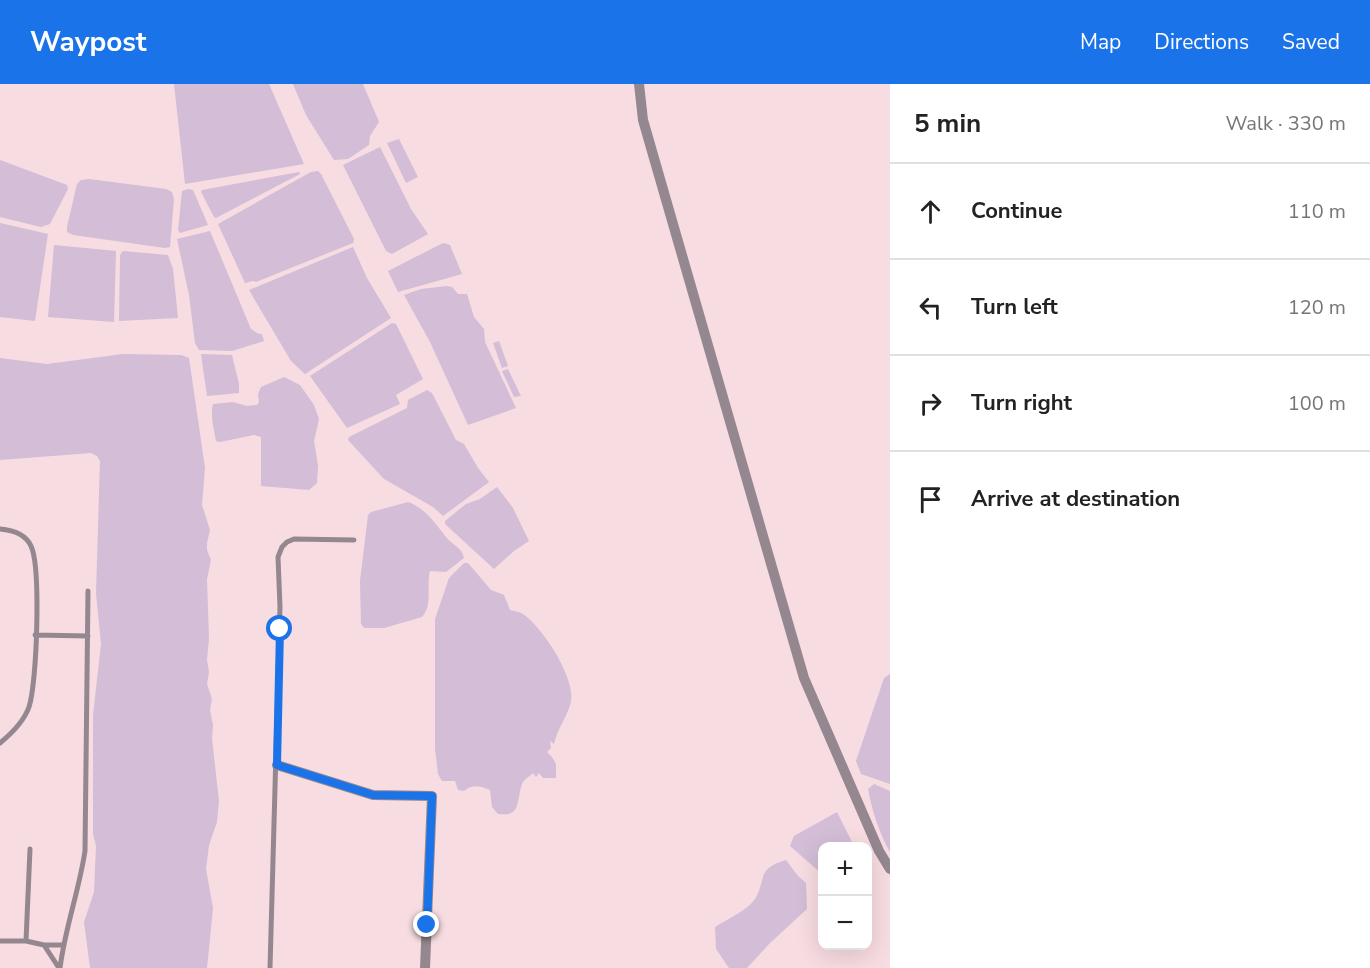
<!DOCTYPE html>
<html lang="en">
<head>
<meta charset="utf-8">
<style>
	:root { --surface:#fff; --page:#f6f6f6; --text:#222; --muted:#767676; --line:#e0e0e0; --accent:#1a73e8 }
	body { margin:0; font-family:"Nunito Sans",sans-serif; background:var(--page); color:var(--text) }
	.controls { position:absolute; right:18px; bottom:18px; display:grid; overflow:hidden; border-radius:12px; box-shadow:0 6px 24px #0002 }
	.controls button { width:54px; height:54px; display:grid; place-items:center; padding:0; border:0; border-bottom:2px solid var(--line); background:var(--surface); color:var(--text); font:30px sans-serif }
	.stop { position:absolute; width:18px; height:18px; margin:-14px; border:4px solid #1a73e8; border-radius:50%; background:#fff }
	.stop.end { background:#1a73e8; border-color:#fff; box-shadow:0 2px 6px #0008 }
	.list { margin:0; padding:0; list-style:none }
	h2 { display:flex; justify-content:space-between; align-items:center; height:78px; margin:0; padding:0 24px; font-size:26px }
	h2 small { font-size:20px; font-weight:400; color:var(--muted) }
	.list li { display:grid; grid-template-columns:39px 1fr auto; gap:18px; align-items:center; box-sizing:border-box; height:96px; padding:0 24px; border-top:2px solid var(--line) }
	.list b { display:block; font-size:22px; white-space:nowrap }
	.list em { font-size:20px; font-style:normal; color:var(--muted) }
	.icon { flex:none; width:33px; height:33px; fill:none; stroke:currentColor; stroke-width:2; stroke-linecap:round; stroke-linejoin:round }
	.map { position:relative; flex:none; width:890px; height:884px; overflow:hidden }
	header { display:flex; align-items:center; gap:36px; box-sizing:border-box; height:84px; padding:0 30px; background:var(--accent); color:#fff }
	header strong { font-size:28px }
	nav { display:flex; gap:33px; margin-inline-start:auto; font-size:21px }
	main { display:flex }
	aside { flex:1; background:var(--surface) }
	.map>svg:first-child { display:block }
</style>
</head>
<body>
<header>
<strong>Waypost</strong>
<nav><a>Map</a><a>Directions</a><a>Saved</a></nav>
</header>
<main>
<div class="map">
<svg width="890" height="884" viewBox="0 0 890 884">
	<rect width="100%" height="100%" fill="#f7dce1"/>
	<path fill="#d3bdd7" d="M174 0H269L304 80 185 100Z
		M293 0H363L379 38 370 52 369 61 348 75 334 76 306 31Z
		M399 55 418 93 406 99 387 59Z
		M380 63 411 125 428 150 392 170 386 167 343 81Z
		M0 76 67 101 68 105 50 140 41 143 0 133Z
		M318 87 321 90 354 155 353 159 256 198 253 197 245 199 218 140 284 103 311 88Z
		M299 88 300 90 216 134 214 133 201 108 202 106Z
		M89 95 166 105 172 108 174 115 170 163 165 164 73 151 67 148V143L77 100 81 96Z
		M188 105 193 106 208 141 180 149 178 146 182 107Z
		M0 139 48 150 35 237 0 233Z
		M210 147 251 245 259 250H262L264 257 232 267 199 266 195 259 189 211 177 155Z
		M443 159 450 161 462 190 398 208 388 187Z
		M54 161 116 167 114 238 48 233Z
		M353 163 367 194 391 234 305 290 291 277 249 206Z
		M123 167 168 171 173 185 178 234 119 237 120 171Z
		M447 202 452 203 458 210H467L474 233 484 245 485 258 516 324 468 341 430 258 404 211 421 205Z
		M392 239 396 240 423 295 396 311 400 320 347 344 310 292Z
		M499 257 508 282 502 284 493 259Z
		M123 270 181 271 189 274 205 384 202 421 210 446 207 459V466L211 476 207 495 209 555 207 576 209 588 207 600 212 615 210 626 213 641 212 655 219 717 217 738 209 761 206 785 213 824 207 884H90L84 838 94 808 96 762 93 750V631L101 560 96 509 100 377 97 372 91 369 0 376V274L47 280Z
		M201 270 232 271 239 300V309L207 312Z
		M508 285 521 312 514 313 502 287Z
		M284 293 300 301 314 321 319 335 314 357 318 381 317 399 309 406 261 402V353L254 351 220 358 216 357C214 346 210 331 213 320L233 318 247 322 257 321 259 318 258 310 261 303Z
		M427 306 432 309 456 356 464 360 478 384 489 398 443 432 433 423 384 395 348 356 349 353 407 324 408 316Z
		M497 403 513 424 529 457 514 467 494 485 445 440V437L466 420 480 415Z
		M408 418C425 424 436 440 446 453 452 461 462 463 464 474L446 488 430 487C426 502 433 521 422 533L384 544H364L361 540 360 497 368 431 371 428Z
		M464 479H468L491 506 504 511 510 526C514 527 520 528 523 530 543 544 575 593 571 617 569 630 557 645 554 660L550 657 551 664 547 668 552 673 556 680V694H543L539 689 536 693 533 689C529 693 523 696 522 700 516 717 522 733 498 730L492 723 490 706C480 702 473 700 464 707L458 706 455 697H442L438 690 435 665V535L449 494Z
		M890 590V700L861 690 856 677 884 594Z
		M874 700 890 707V768C879 749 872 726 868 705Z
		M837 728 854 762H822V790L790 762 794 752Z
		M786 776 798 792 806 799 807 825 770 859 747 884H729L716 865 715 843C727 835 747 827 755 815 767 794 756 785 786 776Z"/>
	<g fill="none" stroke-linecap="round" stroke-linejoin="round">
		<path stroke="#94878f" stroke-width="5" d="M0 445C12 446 25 449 31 462 41 483 37 600 29 623 24 637 11 650 0 659
			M35 551 88 552
			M0 857H26L44 861 59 884
			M26 857 30 765
			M44 861H63
			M60 884C65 844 79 807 85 767L88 507
			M270 884 280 523 278 473 282 463 287 458 294 455 354 456"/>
		<path stroke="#94878f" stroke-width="10" d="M639 0 643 36 804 594 879 767 890 785
			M277 681 373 711 432 712 425 884"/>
	</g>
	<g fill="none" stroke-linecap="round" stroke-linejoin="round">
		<path stroke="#1a73e8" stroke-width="8" d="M280 545 277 681 373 711 432 712 427 841"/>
	</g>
</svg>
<div class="controls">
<button>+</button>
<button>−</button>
</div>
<div class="stop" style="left:280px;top:545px"></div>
<div class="stop end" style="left:427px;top:841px"></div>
</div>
<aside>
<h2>5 min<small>Walk · 330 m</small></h2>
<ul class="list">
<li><svg class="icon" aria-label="ahead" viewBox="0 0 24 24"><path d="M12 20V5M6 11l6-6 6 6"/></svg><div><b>Continue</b></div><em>110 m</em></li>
<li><svg class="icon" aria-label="left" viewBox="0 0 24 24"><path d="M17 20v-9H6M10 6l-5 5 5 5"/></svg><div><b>Turn left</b></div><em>120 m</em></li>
<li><svg class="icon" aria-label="right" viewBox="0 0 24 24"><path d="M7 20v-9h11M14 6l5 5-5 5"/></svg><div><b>Turn right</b></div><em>100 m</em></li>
<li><svg class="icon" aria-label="arrive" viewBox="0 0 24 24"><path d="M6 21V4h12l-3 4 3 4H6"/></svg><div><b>Arrive at destination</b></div></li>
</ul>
</aside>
</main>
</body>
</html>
